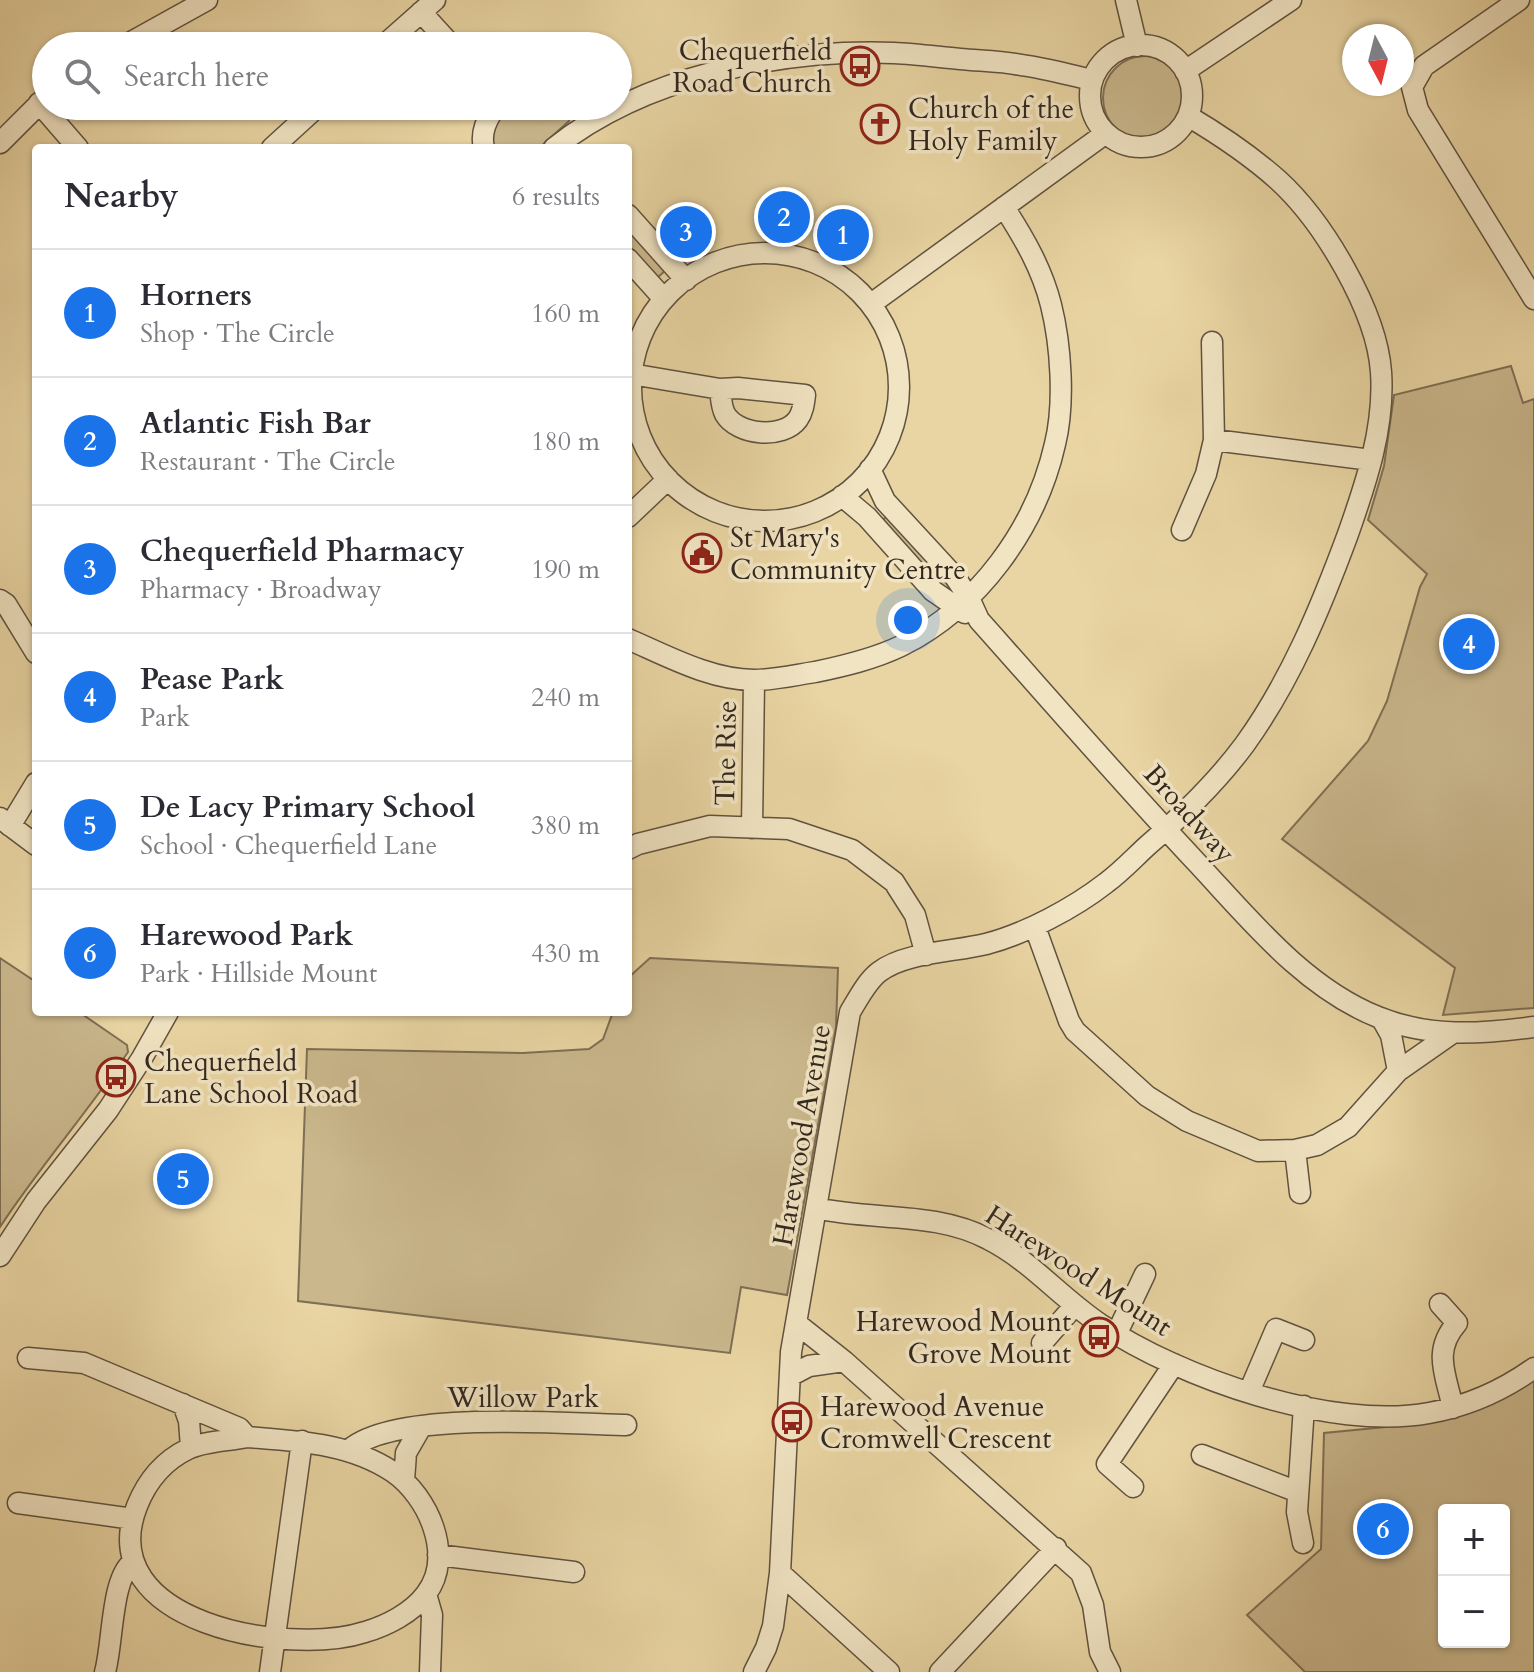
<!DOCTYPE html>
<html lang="en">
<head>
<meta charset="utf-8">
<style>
	:root { --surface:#fff; --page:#f2f2f3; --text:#2b2b33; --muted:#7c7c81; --line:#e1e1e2; --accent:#1a73e8 }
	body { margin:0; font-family:Cardo,serif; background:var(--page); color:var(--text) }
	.controls { position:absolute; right:24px; bottom:24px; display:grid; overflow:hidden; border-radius:8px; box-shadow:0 2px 6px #0004 }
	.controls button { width:72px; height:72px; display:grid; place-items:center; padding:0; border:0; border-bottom:2px solid var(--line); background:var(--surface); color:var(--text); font:40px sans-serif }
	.compass { position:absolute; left:1342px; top:24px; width:72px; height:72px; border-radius:50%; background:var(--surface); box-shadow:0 2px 6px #0004; rotate:173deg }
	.you { position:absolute; left:908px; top:620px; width:28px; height:28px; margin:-20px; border:6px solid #fff; border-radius:50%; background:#1a73e8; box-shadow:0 0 0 12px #1a73e833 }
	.badge { display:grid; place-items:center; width:52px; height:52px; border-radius:50%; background:var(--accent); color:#fff; font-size:26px; font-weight:700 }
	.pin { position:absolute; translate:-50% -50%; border:4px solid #fff; box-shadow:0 2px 8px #0006 }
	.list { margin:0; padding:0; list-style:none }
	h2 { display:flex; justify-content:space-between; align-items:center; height:104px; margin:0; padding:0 32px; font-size:34px }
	h2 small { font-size:26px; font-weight:400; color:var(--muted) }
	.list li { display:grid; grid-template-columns:52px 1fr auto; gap:24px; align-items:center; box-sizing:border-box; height:128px; padding:0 32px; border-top:2px solid var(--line) }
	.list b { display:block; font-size:30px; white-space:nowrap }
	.list p { margin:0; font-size:26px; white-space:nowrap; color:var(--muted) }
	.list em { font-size:26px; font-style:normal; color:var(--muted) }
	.icon { flex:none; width:44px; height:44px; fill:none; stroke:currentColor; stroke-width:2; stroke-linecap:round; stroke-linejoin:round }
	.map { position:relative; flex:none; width:1534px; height:1672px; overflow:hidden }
	.search { position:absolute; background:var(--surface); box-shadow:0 2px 6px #0004; left:32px; top:32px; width:600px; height:88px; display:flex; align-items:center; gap:20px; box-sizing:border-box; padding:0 28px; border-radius:44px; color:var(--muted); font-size:30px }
	.panel { position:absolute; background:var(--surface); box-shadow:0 2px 6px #0004; left:32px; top:144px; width:600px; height:872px; border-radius:8px }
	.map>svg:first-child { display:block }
</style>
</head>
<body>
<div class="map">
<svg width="1534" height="1672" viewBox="0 0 1534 1672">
	<rect width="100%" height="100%" fill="#e9d5a3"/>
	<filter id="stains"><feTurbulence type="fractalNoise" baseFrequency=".0025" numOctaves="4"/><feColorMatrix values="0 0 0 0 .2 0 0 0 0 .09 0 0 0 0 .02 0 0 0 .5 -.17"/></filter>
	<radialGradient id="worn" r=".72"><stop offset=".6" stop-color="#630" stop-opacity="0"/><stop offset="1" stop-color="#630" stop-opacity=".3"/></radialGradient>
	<path fill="#cab78c" stroke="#7e6f55" stroke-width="2" fill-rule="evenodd" d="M1103 98a42 42 0 1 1 84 0a42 42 0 1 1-84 0Z
		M504 106H570L572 108 569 121 539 148H490L497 115Z
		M628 226 667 269 657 278 628 247Z
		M1511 366 1523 403 1534 399V1008L1443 1015 1455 968 1282 839 1368 741 1387 701 1420 587 1427 574 1368 520 1384 466 1394 395Z
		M891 513 958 589 949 600 880 522Z
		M0 958 36 982V1012H79L127 1045 128 1052C88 1112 40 1166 0 1227Z
		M650 958 838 968 836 1027 787 1295 741 1287 730 1353 298 1301 307 1049 523 1053 589 1049 603 1039 613 1012H628V978Z
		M1534 1380V1672H1305L1247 1615 1321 1549 1324 1433 1417 1424 1458 1416ZM1444 1510H1504V1642H1444Z"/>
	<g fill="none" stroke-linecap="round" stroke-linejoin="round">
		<g stroke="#60523f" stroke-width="23">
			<path id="minor" d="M1126 0 1137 46
				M1519 0 1424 66 1412 87 1418 110 1534 299
				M421 12 452 46
				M1090 96a51 51 0 1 1 102 0a51 51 0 1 1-102 0Z
				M124 46 207 0
				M383 46 435 0
				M1185 71 1291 0
				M39 103 78 148
				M0 143 46 97
				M272 148 318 106
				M484 148C480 132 487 119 496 106
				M554 148C645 76 779 49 894 53 916 54 938 57 960 59 980 61 1001 61 1021 65 1045 68 1069 75 1092 80
				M628 215 686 280
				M631 387a134 134 0 1 1 268 0a134 134 0 1 1-268 0Z
				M628 259 664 299
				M871 304 1106 133
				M631 374 720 389 738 388 805 395C804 403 803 412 798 419 783 440 737 435 725 414 721 406 721 397 720 389
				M1214 440 1371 460
				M870 469 885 501 955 577 969 598 979 620C1052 702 1124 785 1199 865 1251 921 1305 988 1378 1017 1430 1038 1480 1034 1534 1027
				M842 496 867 517 933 591 965 613
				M628 517 668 479
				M1182 530 1206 474 1214 440 1212 342
				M0 600 6 604 36 653
				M628 639C667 656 711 680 754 680 774 680 795 675 815 672 844 666 874 659 901 646 979 607 1036 528 1055 444 1065 404 1061 345 1051 305 1042 269 1024 238 1004 207
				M0 818 36 845
				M10 826 36 783
				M752 828 754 680
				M628 849 638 844 710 826 789 829 852 850 894 882 915 915 926 955
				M1035 927 1069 1021 1075 1031 1147 1096 1187 1121 1258 1151 1295 1150 1317 1145 1348 1127 1398 1071 1451 1034
				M1382 1019 1391 1035 1398 1071
				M1295 1150 1300 1193
				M816 1208C873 1221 935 1211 988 1239 1030 1260 1061 1298 1100 1324 1180 1378 1332 1431 1429 1413 1468 1406 1502 1391 1534 1368
				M0 1256 36 1201 108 1110 142 1058 168 1012
				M1440 1304 1457 1323C1432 1351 1446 1375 1453 1408
				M796 1323 844 1361 1081 1573 1093 1605 1100 1652 1110 1672
				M1116 1335 1145 1274
				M1042 1343 1075 1305
				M28 1358 84 1363 239 1428 247 1437C297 1441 350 1443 393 1472 428 1496 455 1556 426 1594 412 1613 386 1626 365 1632 288 1657 91 1623 137 1506 147 1481 163 1461 188 1449 205 1441 228 1441 247 1437
				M790 1376 809 1366 844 1361
				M1249 1392 1276 1329 1304 1340
				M183 1404 189 1421 191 1447
				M348 1451C391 1409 564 1424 626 1425
				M1202 1455 1298 1492
				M404 1481 406 1453 421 1427
				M1133 1487 1107 1464 1174 1364
				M18 1503 133 1519
				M1303 1543 1297 1512 1304 1406
				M438 1555 574 1572
				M780 1573 889 1672
				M426 1594 432 1615 430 1672
				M105 1672C113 1645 111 1577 133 1562
				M270 1672 302 1441
				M754 1672 766 1648 773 1626 780 1573 791 1352 850 1012C858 999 867 981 879 972 905 952 954 952 986 944 1025 934 1074 908 1106 883 1121 872 1134 858 1147 846 1183 815 1217 782 1245 744 1291 680 1321 607 1348 534 1366 483 1385 427 1381 372 1377 311 1323 221 1278 180 1250 155 1220 135 1188 116
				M940 1672 1056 1548"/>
		</g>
		<use href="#minor" stroke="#f1e4c3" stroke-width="20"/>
	</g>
	<defs>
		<g id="bus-ring" transform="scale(2)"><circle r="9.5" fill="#f1e4c3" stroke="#8f2418" stroke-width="1.5"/><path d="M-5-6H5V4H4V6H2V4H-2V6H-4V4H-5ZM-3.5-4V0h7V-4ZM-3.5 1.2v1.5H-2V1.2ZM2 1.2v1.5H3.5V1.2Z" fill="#8f2418"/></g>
		<g id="church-ring" transform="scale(2)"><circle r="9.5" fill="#f1e4c3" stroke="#8f2418" stroke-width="1.5"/><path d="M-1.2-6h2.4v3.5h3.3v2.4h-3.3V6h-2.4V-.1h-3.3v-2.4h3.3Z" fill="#8f2418"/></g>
		<g id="civic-ring" transform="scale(2)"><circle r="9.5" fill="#f1e4c3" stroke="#8f2418" stroke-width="1.5"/><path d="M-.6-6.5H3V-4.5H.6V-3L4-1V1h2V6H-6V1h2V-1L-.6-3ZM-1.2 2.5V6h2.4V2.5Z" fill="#8f2418"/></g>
	</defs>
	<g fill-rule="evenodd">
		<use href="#bus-ring" x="860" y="66"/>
		<use href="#church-ring" x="880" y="124"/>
		<use href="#civic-ring" x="702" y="553"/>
		<use href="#bus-ring" x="116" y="1077"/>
		<use href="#bus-ring" x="1099" y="1337"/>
		<use href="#bus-ring" x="792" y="1422"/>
	</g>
	<g text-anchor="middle" stroke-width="7" stroke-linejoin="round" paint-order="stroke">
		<g font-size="28" fill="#32271e" stroke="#f1e4c3" text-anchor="start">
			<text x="832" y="60" text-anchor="end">Chequerfield<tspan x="832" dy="32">Road Church</tspan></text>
			<text x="908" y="118">Church of the<tspan x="908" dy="32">Holy Family</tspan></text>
			<text x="730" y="547">St Mary's<tspan x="730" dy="32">Community Centre</tspan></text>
			<text x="144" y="1071">Chequerfield<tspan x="144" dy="32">Lane School Road</tspan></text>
			<text x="1071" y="1331" text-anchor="end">Harewood Mount<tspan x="1071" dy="32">Grove Mount</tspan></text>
			<text x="820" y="1416">Harewood Avenue<tspan x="820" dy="32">Cromwell Crescent</tspan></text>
		</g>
		<g font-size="28" fill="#32271e" stroke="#f1e4c3">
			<text transform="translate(725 753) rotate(-89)" y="10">The Rise</text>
			<text transform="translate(1190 813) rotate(48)" y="10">Broadway</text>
			<text transform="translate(801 1135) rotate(-80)" y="10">Harewood Avenue</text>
			<text transform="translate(1079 1270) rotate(33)" y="10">Harewood Mount</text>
			<text x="523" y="1407">Willow Park</text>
		</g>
	</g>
	<rect width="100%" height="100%" filter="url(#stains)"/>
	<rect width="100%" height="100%" fill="url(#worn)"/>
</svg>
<div class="controls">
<button>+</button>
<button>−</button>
</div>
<svg class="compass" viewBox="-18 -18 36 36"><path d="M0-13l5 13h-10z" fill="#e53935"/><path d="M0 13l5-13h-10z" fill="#7c7c81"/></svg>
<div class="you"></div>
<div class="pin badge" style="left:843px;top:235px">1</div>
<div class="pin badge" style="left:784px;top:217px">2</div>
<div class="pin badge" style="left:686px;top:232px">3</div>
<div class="pin badge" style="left:1469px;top:644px">4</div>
<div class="pin badge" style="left:183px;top:1179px">5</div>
<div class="pin badge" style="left:1383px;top:1529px">6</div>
<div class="search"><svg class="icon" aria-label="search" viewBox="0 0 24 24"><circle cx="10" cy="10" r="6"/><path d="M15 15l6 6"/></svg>Search here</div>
<section class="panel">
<h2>Nearby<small>6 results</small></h2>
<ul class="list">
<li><span class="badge">1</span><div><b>Horners</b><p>Shop · The Circle</p></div><em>160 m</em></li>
<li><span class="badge">2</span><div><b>Atlantic Fish Bar</b><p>Restaurant · The Circle</p></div><em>180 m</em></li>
<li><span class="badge">3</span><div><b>Chequerfield Pharmacy</b><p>Pharmacy · Broadway</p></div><em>190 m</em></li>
<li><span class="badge">4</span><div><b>Pease Park</b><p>Park</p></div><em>240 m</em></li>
<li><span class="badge">5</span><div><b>De Lacy Primary School</b><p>School · Chequerfield Lane</p></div><em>380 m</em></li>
<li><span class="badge">6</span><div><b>Harewood Park</b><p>Park · Hillside Mount</p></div><em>430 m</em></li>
</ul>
</section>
</div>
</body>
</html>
